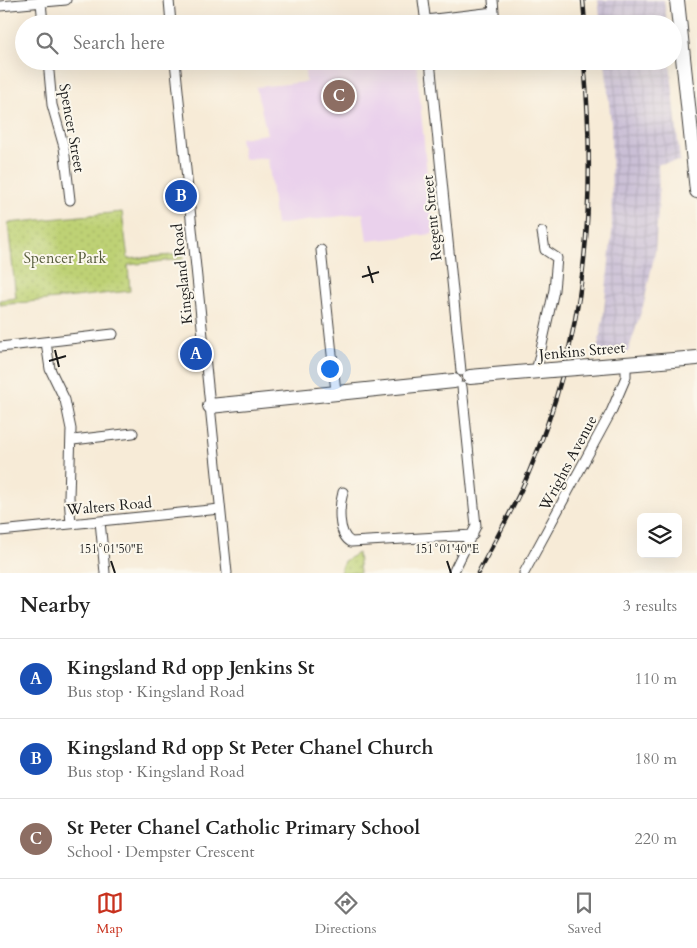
<!DOCTYPE html>
<html lang="en">
<head>
<meta charset="utf-8">
<style>
	:root { --surface:#fff; --page:#f6f6f6; --text:#222; --muted:#767676; --line:#e0e0e0; --accent:#c8321e }
	body { margin:0; font-family:Cardo,serif; background:var(--page); color:var(--text) }
	.controls { position:absolute; right:15px; bottom:15px; display:grid; overflow:hidden; border-radius:8px; box-shadow:0 5px 20px #0002 }
	.controls button { width:45px; height:45px; display:grid; place-items:center; padding:0; border:0; border-bottom:1px solid var(--line); background:var(--surface); color:var(--text); font:25px sans-serif }
	.you { position:absolute; left:329px; top:368px; width:18px; height:18px; margin:-12px; border:4px solid #fff; border-radius:50%; background:#1a73e8; box-shadow:0 0 0 8px #1a73e833 }
	.badge { display:grid; place-items:center; width:32px; height:32px; border-radius:50%; background:var(--accent); color:#fff; font-size:16px; font-weight:700 }
	.pin { position:absolute; translate:-50% -50%; border:2px solid #fff; box-shadow:0 1px 5px #0006 }
	.list { margin:0; padding:0; list-style:none }
	h2 { display:flex; justify-content:space-between; align-items:center; height:65px; margin:0; padding:0 20px; font-size:21px }
	h2 small { font-size:16px; font-weight:400; color:var(--muted) }
	.list li { display:grid; grid-template-columns:32px 1fr auto; gap:15px; align-items:center; box-sizing:border-box; height:80px; padding:0 20px; border-top:1px solid var(--line) }
	.list b { display:block; font-size:19px; white-space:nowrap }
	.list p { margin:0; font-size:16px; white-space:nowrap; color:var(--muted) }
	.list em { font-size:16px; font-style:normal; color:var(--muted) }
	.icon { flex:none; width:28px; height:28px; fill:none; stroke:currentColor; stroke-width:2; stroke-linecap:round; stroke-linejoin:round }
	.map { position:relative; flex:none; width:697px; height:573px; overflow:hidden }
	.search { position:absolute; background:var(--surface); box-shadow:0 5px 20px #0002; left:15px; right:15px; top:15px; height:55px; display:flex; align-items:center; gap:12px; box-sizing:border-box; padding:0 18px; border-radius:28px; color:var(--muted); font-size:19px }
	.sheet { height:305px; background:var(--surface) }
	nav { display:flex; justify-content:space-around; align-items:center; box-sizing:border-box; height:70px; border-top:1px solid var(--line); background:var(--surface); font-size:14px; color:var(--muted) }
	nav a { display:grid; justify-items:center; gap:2px }
	nav .on { color:var(--accent) }
	.map>svg:first-child { display:block }
</style>
</head>
<body>
<div class="map">
<svg width="697" height="573" viewBox="0 0 697 573">
	<defs>
		<pattern id="industrial-grid" width="8" height="8" patternUnits="userSpaceOnUse" patternTransform="scale(1.25)"><rect width="8" height="8" fill="#cabfd6"/><path d="M0 4h8M4 0v8" fill="none" stroke="#ada4b7"/></pattern>
		<pattern id="park-dots" width="8" height="8" patternUnits="userSpaceOnUse" patternTransform="scale(1.25)"><rect width="8" height="8" fill="#bed175"/><path d="M2 2h.1M6 6h.1" fill="none" stroke="#a3b365" stroke-width="1.8" stroke-linecap="round"/></pattern>
	</defs>
	<rect width="100%" height="100%" fill="#fbf7ec"/>
	<filter id="ink" filterUnits="userSpaceOnUse"><feTurbulence type="fractalNoise" baseFrequency=".02" numOctaves="2"/><feDisplacementMap in="SourceGraphic" scale="10" xChannelSelector="R" yChannelSelector="G"/><feConvolveMatrix kernelMatrix="1 2 1 2 8 2 1 2 1" color-interpolation-filters="sRGB"/></filter>
	<filter id="wash" filterUnits="userSpaceOnUse"><feTurbulence type="fractalNoise" baseFrequency=".0096" numOctaves="4" result="noise"/><feDisplacementMap in="SourceGraphic" scale="20" xChannelSelector="R" yChannelSelector="G"/><feGaussianBlur stdDeviation="1.12" result="paint"/><feColorMatrix in="noise" values="0 0 0 0 0 0 0 0 0 0 0 0 0 0 0 0 0 1.4 0 .05"/><feComposite in="paint" operator="in"/></filter>
	<g filter="url(#wash)">
		<rect width="100%" height="100%" fill="#f7ebd7"/>
		<path fill="#ead1ec" d="M359 61H416L433 234 367 241 363 213 276 225 268 158 244 159 240 138 267 134 256 87 306 82 305 70 359 65Z"/>
		<path fill="url(#industrial-grid)" d="M598 0H664L667 24H601Z
			M605 61H670L680 161 658 164 659 198 655 252 644 303 628 352 596 355 603 320 612 232 611 123Z"/>
		<path fill="url(#park-dots)" stroke="#6d7648" d="M122 212 128 259 183 254V259L128 265 130 291 0 305V300L16 298 8 223Z
			M358 553 360 573H340L344 561Z"/>
	</g>
	<g filter="url(#ink)">
		<g fill="none" stroke-linecap="round" stroke-linejoin="round">
			<g stroke="#3d3b38" stroke-width="11">
				<path id="street" d="M169 0 171 24
					M423 0 426 24
					M493 0 495 24
					M41 2 43 24
					M0 6 66 0
					M426 20 494 12
					M310 24H330
					M48 61 52 105 64 147 70 200
					M175 61 227 573
					M430 61 461 371
					M504 61 505 64
					M321 250 336 392
					M46 342 50 369 65 400 71 429 69 497 71 524
					M0 347 113 334
					M536 372 554 290 557 258 545 250 542 232
					M73 440 133 433
					M343 492C339 506 337 534 351 542L473 535
					M100 521 105 573
					M0 531 220 509
					M453 573 476 526 462 387
					M524 573 611 412 626 377V364"/>
			</g>
			<g stroke="#3d3b38" stroke-width="16">
				<path id="secondary" d="M677 0 697 191
					M590 367 697 358
					M470 377 551 370
					M210 406 454 381"/>
			</g>
			<use href="#street" stroke="#fff" stroke-width="9"/>
			<use href="#secondary" stroke="#fff" stroke-width="14"/>
			<g stroke="#1c1c1c" stroke-width="4.5">
				<path id="rail" d="M583 0 585 24
					M478 573C495 540 515 507 529 472 586 337 597 206 584 61"/>
			</g>
			<use href="#rail" stroke="#fbf7ec" stroke-width="2.5" stroke-dasharray="8" stroke-linecap="butt"/>
			<g stroke="#3d3b38" stroke-width="16" stroke-linecap="butt">
				<path id="secondary-bridge" d="M551 370 590 367"/>
			</g>
			<use href="#secondary-bridge" stroke="#fff" stroke-width="14"/>
		</g>
	</g>
	<path fill="none" stroke="#1c1c1c" stroke-width="2" d="M368 266 373 283M362 277 379 272M55 350 59 367M49 361 66 356M111 561 115 573M447 561 451 573"/>
	<g text-anchor="middle" stroke-width="4" stroke-linejoin="round" paint-order="stroke">
		<g font-size="15" fill="#1c1c1c" stroke="#fbf7ec">
			<text transform="translate(72 128) rotate(80)" y="5">Spencer Street</text>
			<text transform="translate(432 218) rotate(-96)" y="5">Regent Street</text>
			<text transform="translate(182 274) rotate(-96)" y="5">Kingsland Road</text>
			<text transform="translate(582 351) rotate(-5)" y="5">Jenkins Street</text>
			<text transform="translate(568 463) rotate(-62)" y="5">Wrights Avenue</text>
			<text transform="translate(109 506) rotate(-5)" y="5">Walters Road</text>
		</g>
		<g font-size="15" fill="#555b3b" stroke="#fbf7ec">
			<text x="65" y="263">Spencer Park</text>
		</g>
	</g>
	<g font-size="12" text-anchor="middle" fill="#1c1c1c" stroke="#fbf7ec" stroke-width="4" stroke-linejoin="round" paint-order="stroke">
		<text x="111" y="553">151°01'50"E</text>
		<text x="447" y="553">151°01'40"E</text>
	</g>
</svg>
<div class="controls">
<button><svg class="icon" aria-label="layers" viewBox="0 0 24 24"><path d="M12 4l9 5-9 5-9-5zM3 14l9 5 9-5"/></svg></button>
</div>
<div class="you"></div>
<div class="pin badge" style="left:196px;top:354px;background:#1a4fb4">A</div>
<div class="pin badge" style="left:181px;top:196px;background:#1a4fb4">B</div>
<div class="pin badge" style="left:339px;top:96px;background:#8d6e63">C</div>
<div class="search"><svg class="icon" aria-label="search" viewBox="0 0 24 24"><circle cx="10" cy="10" r="6"/><path d="M15 15l6 6"/></svg>Search here</div>
</div>
<section class="sheet">
<h2>Nearby<small>3 results</small></h2>
<ul class="list">
<li><span class="badge" style="background:#1a4fb4">A</span><div><b>Kingsland Rd opp Jenkins St</b><p>Bus stop · Kingsland Road</p></div><em>110 m</em></li>
<li><span class="badge" style="background:#1a4fb4">B</span><div><b>Kingsland Rd opp St Peter Chanel Church</b><p>Bus stop · Kingsland Road</p></div><em>180 m</em></li>
<li><span class="badge" style="background:#8d6e63">C</span><div><b>St Peter Chanel Catholic Primary School</b><p>School · Dempster Crescent</p></div><em>220 m</em></li>
</ul>
</section>
<nav>
<a class="on"><svg class="icon" aria-label="map" viewBox="0 0 24 24"><path d="M3 6l6-2 6 2 6-2v14l-6 2-6-2-6 2zM9 4v14M15 6v14"/></svg>Map</a>
<a><svg class="icon" aria-label="directions" viewBox="0 0 24 24"><path d="M12 3l9 9-9 9-9-9zM9 14v-3h6M13 9l2 2-2 2"/></svg>Directions</a>
<a><svg class="icon" aria-label="saved" viewBox="0 0 24 24"><path d="M7 4h10v16l-5-4-5 4z"/></svg>Saved</a>
</nav>
</body>
</html>
